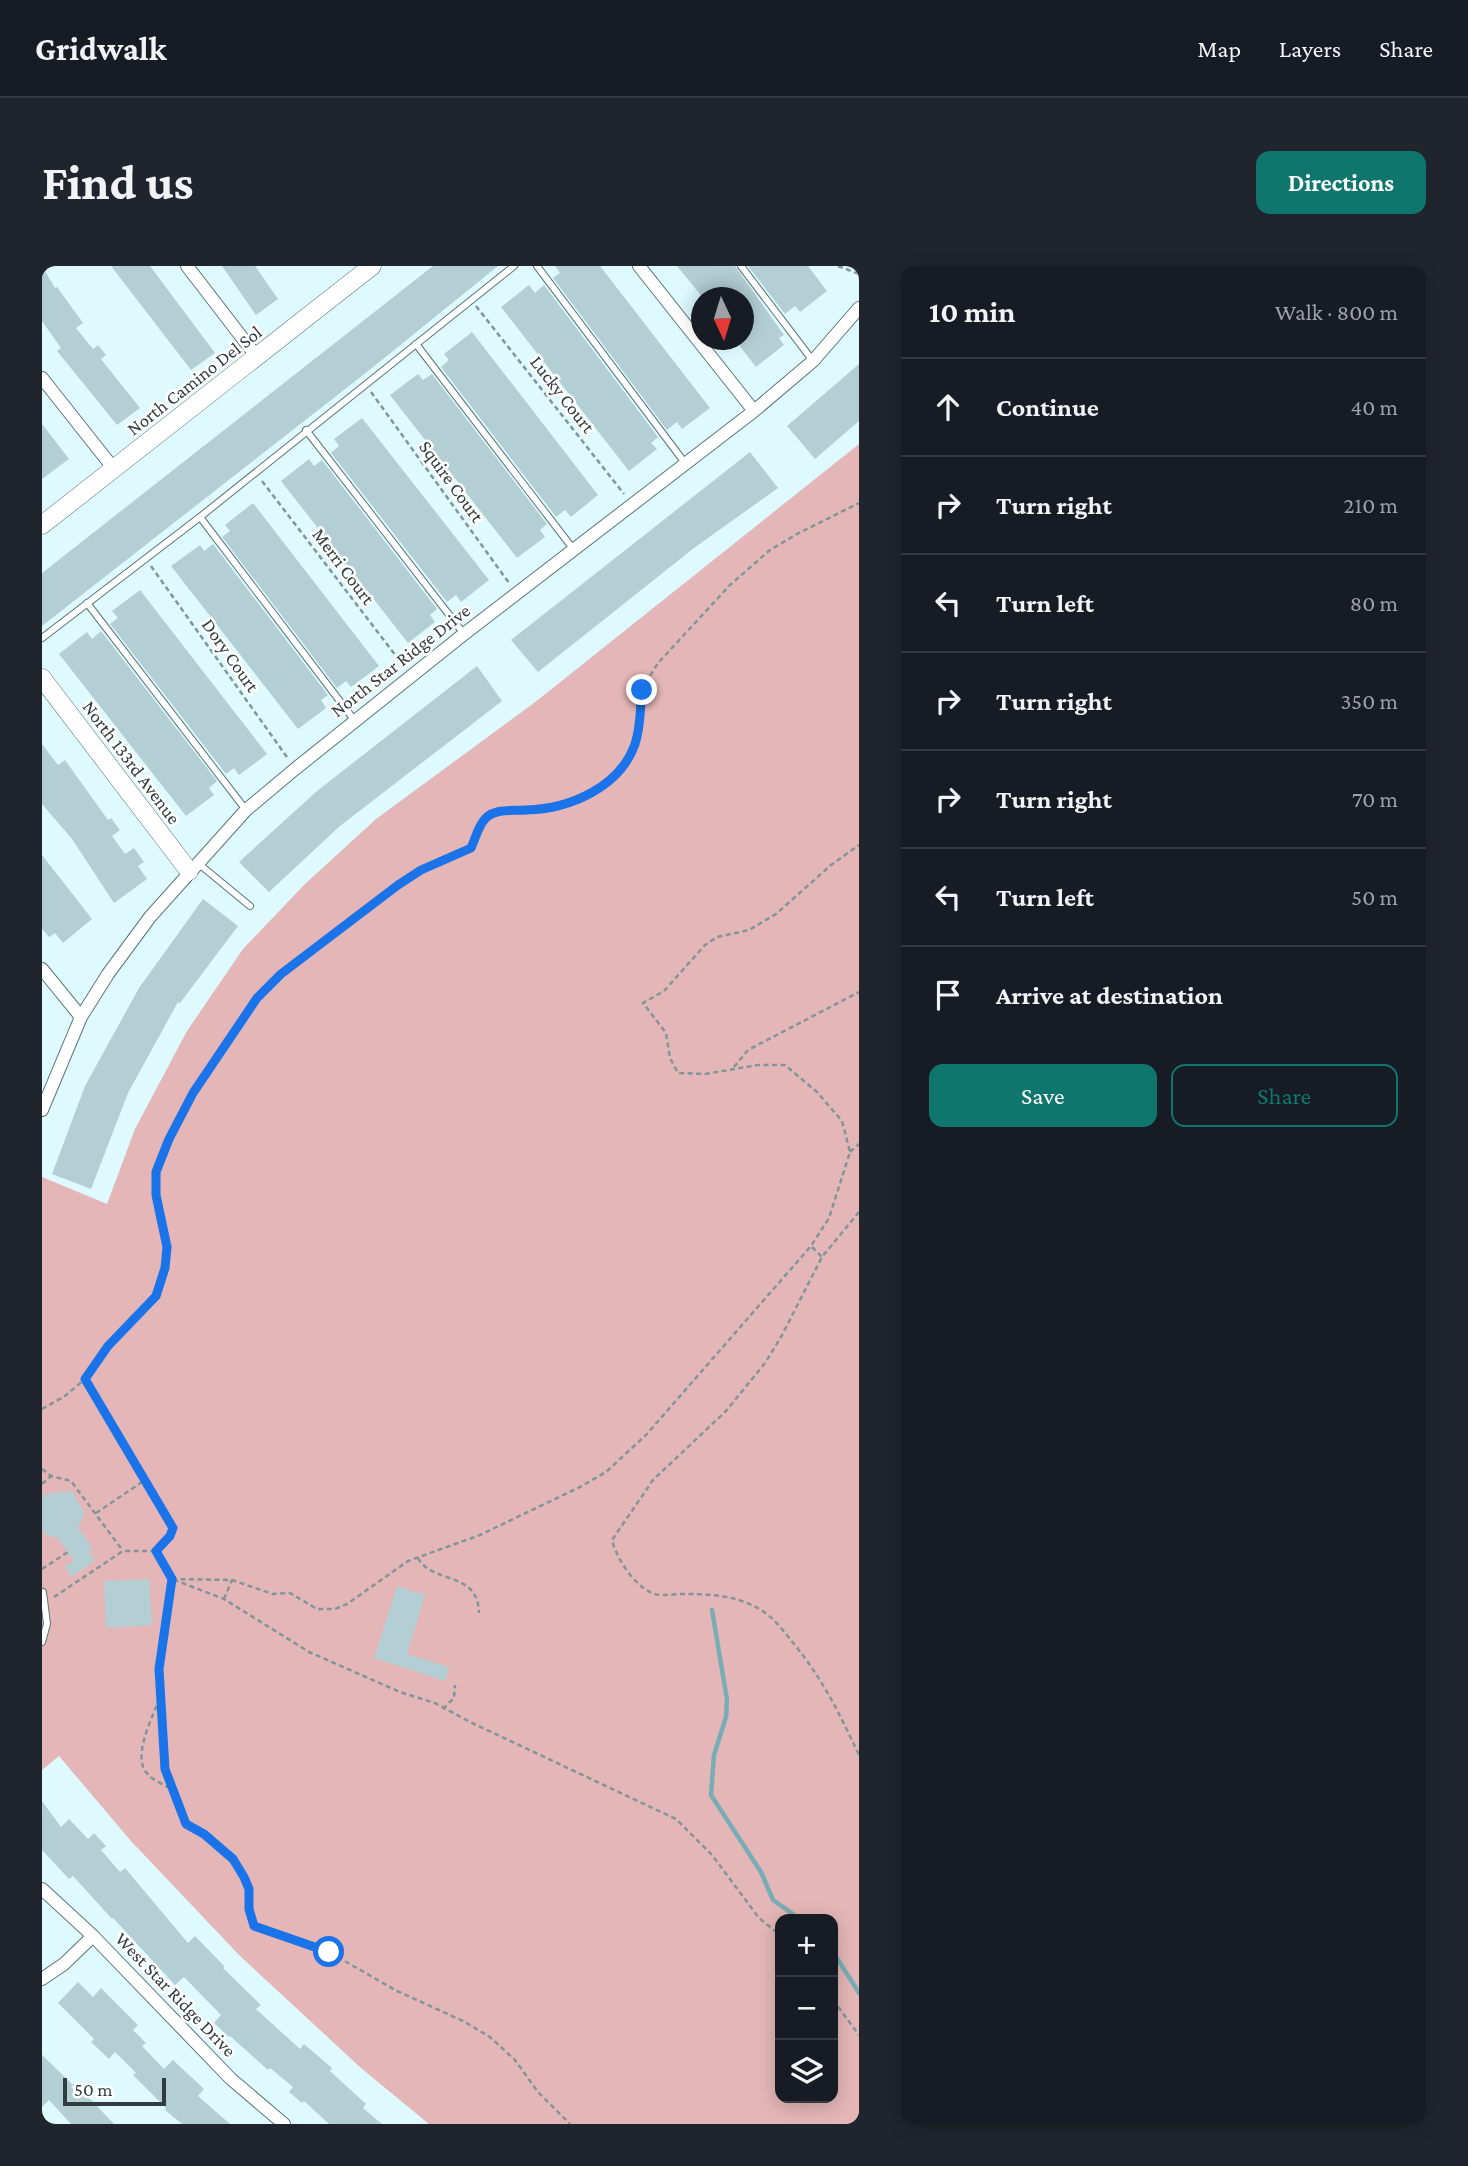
<!DOCTYPE html>
<html lang="en">
<head>
<meta charset="utf-8">
<style>
	:root { --surface:#171b24; --page:#20242c; --text:#f1f3f6; --muted:#9ea1a6; --line:#363941; --accent:#0f766e }
	body { margin:0; font-family:"Crimson Pro",serif; background:var(--page); color:var(--text) }
	.controls { position:absolute; right:21px; bottom:21px; display:grid; overflow:hidden; border-radius:14px; box-shadow:0 4px 18px #0003 }
	.controls button { width:63px; height:63px; display:grid; place-items:center; padding:0; border:0; border-bottom:2px solid var(--line); background:var(--surface); color:var(--text); font:35px sans-serif }
	.compass { position:absolute; left:649px; top:21px; width:63px; height:63px; border-radius:50%; background:var(--surface); box-shadow:0 4px 18px #0003; rotate:176deg }
	.scale { position:absolute; left:21px; bottom:18px; width:103px; box-sizing:border-box; padding-left:7px; border:4px solid #323d3f; border-top:0; font-size:19px; line-height:24px; white-space:nowrap; color:#323d3f; -webkit-text-stroke:5px #fff; paint-order:stroke }
	.stop { position:absolute; width:21px; height:21px; margin:-16px; border:5px solid #1a73e8; border-radius:50%; background:#fff }
	.stop.end { background:#1a73e8; border-color:#fff; box-shadow:0 2px 7px #0008 }
	.list { margin:0; padding:0; list-style:none }
	h2 { display:flex; justify-content:space-between; align-items:center; height:91px; margin:0; padding:0 28px; font-size:30px }
	h2 small { font-size:23px; font-weight:400; color:var(--muted) }
	.list li { display:grid; grid-template-columns:46px 1fr auto; gap:21px; align-items:center; box-sizing:border-box; height:98px; padding:0 28px; border-top:2px solid var(--line) }
	.list b { display:block; font-size:26px; white-space:nowrap }
	.list em { font-size:23px; font-style:normal; color:var(--muted) }
	.actions { display:flex; gap:14px; padding:21px 28px }
	.actions a { flex:1; padding:16px 0; border:2px solid var(--accent); border-radius:14px; text-align:center; font-size:24px; color:var(--accent) }
	.actions .main { background:var(--accent); color:#fff }
	.icon { flex:none; width:38px; height:38px; fill:none; stroke:currentColor; stroke-width:2; stroke-linecap:round; stroke-linejoin:round }
	.map { position:relative; flex:none; width:817px; height:1858px; overflow:hidden; border-radius:14px }
	header { display:flex; align-items:center; gap:42px; box-sizing:border-box; height:98px; padding:0 35px; background:var(--surface); border-bottom:2px solid var(--line) }
	header strong { font-size:33px }
	nav { display:flex; gap:38px; margin-inline-start:auto; font-size:24px }
	.intro { display:flex; align-items:center; justify-content:space-between; box-sizing:border-box; height:168px; padding:0 42px }
	h1 { margin:0; font-size:49px }
	.button { padding:18px 32px; border-radius:14px; background:var(--accent); color:#fff; font-size:24px; font-weight:700 }
	main { display:flex; gap:42px; padding:0 42px }
	aside { flex:1; background:var(--surface); border-radius:14px; box-shadow:0 4px 18px #0003 }
	.map>svg:first-child { display:block }
</style>
</head>
<body>
<header>
<strong>Gridwalk</strong>
<nav><a>Map</a><a>Layers</a><a>Share</a></nav>
</header>
<div class="intro"><h1>Find us</h1><a class="button">Directions</a></div>
<main>
<div class="map">
<svg width="817" height="1858" viewBox="0 0 817 1858">
	<rect width="100%" height="100%" fill="#defafe"/>
	<path fill="#e4b6b7" fill-rule="evenodd" d="M817 178V1858H387L319 1802 198 1690 88 1574 17 1490 0 1504V911L65 938 93 863 145 765 201 683 263 618 334 553 492 437ZM738 1653H791V1832H738Z"/>
	<g fill="none" stroke-linecap="round" stroke-linejoin="round">
		<path stroke="#79adb6" stroke-width="4.5" d="M670 1344 685 1434 684 1451 672 1489 669 1529 719 1606 731 1634 758 1653
			M791 1686 817 1727"/>
	</g>
	<path fill="#b4cfd4" d="M0 0 13 22 15 21 41 57 34 62 51 83 56 79 64 89 59 93 98 142 75 159 15 85 19 82 0 55Z
		M69 0H108L173 87 149 104Z
		M180 0H213L236 33 214 49Z
		M391 0H456L330 102 0 360V307Z
		M513 0H558L668 142 640 163 635 156 625 164 511 12 518 7Z
		M635 0H693L742 69 737 72 742 79 714 101 693 74H702V32H661Z
		M706 0H766L785 25 758 46 753 40 743 48Z
		M487 19 493 27 502 19 616 171 609 177 615 183 587 205 459 41Z
		M430 66 556 229 529 251 523 244 514 251 399 101 407 94 402 88Z
		M817 98V155L773 193 745 160Z
		M376 108 381 114 390 108 505 258 498 264 503 271 475 292 348 129Z
		M320 152 447 314 419 336 414 329 405 336 289 187 297 180 292 173Z
		M0 158 27 193 0 213Z
		M708 186 736 222 652 282 496 406 469 374Z
		M267 193 272 200 280 194 395 343 388 349 393 356 366 377 239 215Z
		M211 237 337 400 309 421 304 415 295 422 180 271 188 265 183 259Z
		M171 278 286 429 279 434 284 442 256 463 129 300 158 279 162 285Z
		M98 324 225 488 197 509 192 502 184 508 68 358 76 352 70 345Z
		M59 365 175 515 167 522 172 529 144 550 17 388 45 366 50 373Z
		M435 400 460 435 298 560 227 626 197 596 275 525Z
		M0 478 16 499 23 494 66 554 69 552 78 564 70 570 83 588 92 582 102 596 96 600 105 613 72 637 30 573 0 538Z
		M0 589 50 653 21 677 13 667 7 671 0 663Z
		M161 633 196 660 138 737 136 736 86 827 49 923 10 908 43 820 97 722Z
		M30 1225 42 1247 36 1261 51 1283 46 1284 53 1295 29 1311 23 1300 32 1295 15 1271H6L0 1263V1233L3 1228Z
		M107 1313 110 1359 64 1362 62 1315Z
		M355 1320 383 1329 365 1388 407 1401 403 1415 332 1392Z
		M0 1535 19 1561 27 1553 46 1573 52 1567 64 1580 59 1584 78 1606 83 1602 146 1677 153 1670 183 1701 181 1702 219 1739 214 1743 258 1783 262 1778 290 1802 288 1805 324 1838 321 1842 340 1858H287L262 1835 260 1837 247 1826 251 1821 228 1802 226 1804 188 1770 187 1771 172 1757 179 1749 142 1711 133 1719 71 1652 70 1653 31 1610 27 1613 0 1584Z
		M36 1716 51 1731 59 1722 96 1759 91 1764 104 1777 100 1780 122 1803 131 1794 162 1823 156 1830 188 1858H140L123 1844 124 1842 91 1809 94 1807 73 1786 67 1793 49 1776 52 1773 16 1737Z
		M0 1789 31 1819 33 1817 72 1858H29L7 1834 0 1841Z"/>
	<g fill="none" stroke-linecap="round" stroke-linejoin="round">
		<g stroke="#5c7579" stroke-width="8">
			<path id="lane" d="M495 0 643 197
				M699 0 771 95
				M374 78 532 284
				M264 164 422 368
				M158 251 313 455
				M45 337 204 544
				M0 372 158 251 472 0
				M157 598 208 640
				M0 1376 5 1358 1 1326"/>
		</g>
		<g stroke="#5c7579" stroke-width="14">
			<path id="street" d="M145 0 215 91
				M597 0 712 145
				M0 112 72 203
				M0 703 39 751
				M0 844 39 751 66 708 108 651 204 544 253 503 422 368 712 145 771 95 817 42
				M0 1623 51 1670 189 1813 242 1858
				M0 1713 22 1698 51 1670"/>
		</g>
		<g stroke="#5c7579" stroke-width="19">
			<path id="secondary" d="M0 259 330 0
				M0 412 147 605"/>
		</g>
		<path stroke="#829598" stroke-width="2.5" stroke-dasharray="5 3.5" stroke-linecap="butt" d="M796 0 817 8
			M434 40 582 228
			M329 126 467 317
			M220 215 361 399
			M109 300 247 494
			M692 801 706 784 817 726
			M808 886 817 878
			M817 946 780 991 739 1071 723 1097 684 1145 611 1214 570 1274C575 1293 592 1320 612 1328 619 1330 631 1328 639 1328 669 1328 697 1329 722 1346 734 1354 743 1367 752 1378 782 1415 797 1447 817 1489
			M770 981 780 991
			M0 1143 23 1130 43 1113 66 1080 115 1030 123 1002 125 981 114 929V906L127 873 151 827 215 732 239 708 356 619 379 604 429 582 443 552 456 545 501 544 522 539 571 512 585 498 594 474 600 423 616 397 688 319 728 284 755 268 817 237
			M0 1203 9 1210 29 1215 81 1285
			M0 1218 9 1210
			M54 1247 103 1214
			M114 1285 130 1313 182 1333 267 1386 358 1426 393 1437 428 1456 634 1553 670 1589 717 1652 738 1669
			M376 1292C391 1319 436 1304 437 1347
			M0 1303 26 1286
			M130 1313 190 1314 231 1328 248 1327 275 1343H293L305 1338 366 1295 438 1269 538 1221 564 1206 604 1169 769 980 787 952 808 886 800 855 775 826 743 799H716L663 808 636 807 628 792 624 767 601 737 622 725 663 679 675 671 707 664 734 648 789 599 817 579
			M130 1314 117 1403 122 1453 121 1482 123 1503 144 1557C169 1572 200 1593 206 1623 209 1635 208 1647 213 1660L287 1686 353 1724 421 1755 448 1771 473 1794 496 1826 528 1858
			M12 1331 81 1285H114L130 1266V1258L43 1113
			M182 1333 190 1314
			M118 1432C111 1449 93 1485 102 1503 107 1513 121 1518 129 1523
			M401 1443 412 1432 413 1419
			M791 1734 817 1769"/>
		<use href="#lane" stroke="#fff" stroke-width="6"/>
		<use href="#street" stroke="#fff" stroke-width="12"/>
		<use href="#secondary" stroke="#fff" stroke-width="18"/>
	</g>
	<g fill="none" stroke-linecap="round" stroke-linejoin="round">
		<path stroke="#1a73e8" stroke-width="9" d="M287 1686 212 1660 207 1643V1623L202 1611 191 1593 162 1568 144 1558 123 1503 117 1403 130 1313 114 1285 128 1270 131 1262 43 1113 66 1080 114 1030 123 1002 125 981 114 929V906L127 873 151 827 215 732 239 708 356 619 379 604 429 582C433 574 436 560 443 553 452 542 471 545 484 544 528 543 578 521 593 478 599 461 598 441 600 424"/>
	</g>
	<g text-anchor="middle" stroke-width="5" stroke-linejoin="round" paint-order="stroke">
		<g font-size="19" fill="#323d3f" stroke="#fff">
			<text transform="translate(152 114) rotate(-38)" y="7">North Camino Del Sol</text>
			<text transform="translate(521 128) rotate(52)" y="7">Lucky Court</text>
			<text transform="translate(410 215) rotate(54)" y="7">Squire Court</text>
			<text transform="translate(302 300) rotate(53)" y="7">Merri Court</text>
			<text transform="translate(189 389) rotate(55)" y="7">Dory Court</text>
			<text transform="translate(358 394) rotate(-38)" y="7">North Star Ridge Drive</text>
			<text transform="translate(90 496) rotate(53)" y="7">North 133rd Avenue</text>
			<text transform="translate(134 1728) rotate(46)" y="7">West Star Ridge Drive</text>
		</g>
	</g>
</svg>
<div class="controls">
<button>+</button>
<button>−</button>
<button><svg class="icon" aria-label="layers" viewBox="0 0 24 24"><path d="M12 4l9 5-9 5-9-5zM3 14l9 5 9-5"/></svg></button>
</div>
<svg class="compass" viewBox="-18 -18 36 36"><path d="M0-13l5 13h-10z" fill="#e53935"/><path d="M0 13l5-13h-10z" fill="#9ea1a6"/></svg>
<div class="scale">50 m</div>
<div class="stop" style="left:287px;top:1686px"></div>
<div class="stop end" style="left:600px;top:424px"></div>
</div>
<aside>
<h2>10 min<small>Walk · 800 m</small></h2>
<ul class="list">
<li><svg class="icon" aria-label="ahead" viewBox="0 0 24 24"><path d="M12 20V5M6 11l6-6 6 6"/></svg><div><b>Continue</b></div><em>40 m</em></li>
<li><svg class="icon" aria-label="right" viewBox="0 0 24 24"><path d="M7 20v-9h11M14 6l5 5-5 5"/></svg><div><b>Turn right</b></div><em>210 m</em></li>
<li><svg class="icon" aria-label="left" viewBox="0 0 24 24"><path d="M17 20v-9H6M10 6l-5 5 5 5"/></svg><div><b>Turn left</b></div><em>80 m</em></li>
<li><svg class="icon" aria-label="right" viewBox="0 0 24 24"><path d="M7 20v-9h11M14 6l5 5-5 5"/></svg><div><b>Turn right</b></div><em>350 m</em></li>
<li><svg class="icon" aria-label="right" viewBox="0 0 24 24"><path d="M7 20v-9h11M14 6l5 5-5 5"/></svg><div><b>Turn right</b></div><em>70 m</em></li>
<li><svg class="icon" aria-label="left" viewBox="0 0 24 24"><path d="M17 20v-9H6M10 6l-5 5 5 5"/></svg><div><b>Turn left</b></div><em>50 m</em></li>
<li><svg class="icon" aria-label="arrive" viewBox="0 0 24 24"><path d="M6 21V4h12l-3 4 3 4H6"/></svg><div><b>Arrive at destination</b></div></li>
</ul>
<div class="actions"><a class="main">Save</a><a>Share</a></div>
</aside>
</main>
</body>
</html>
